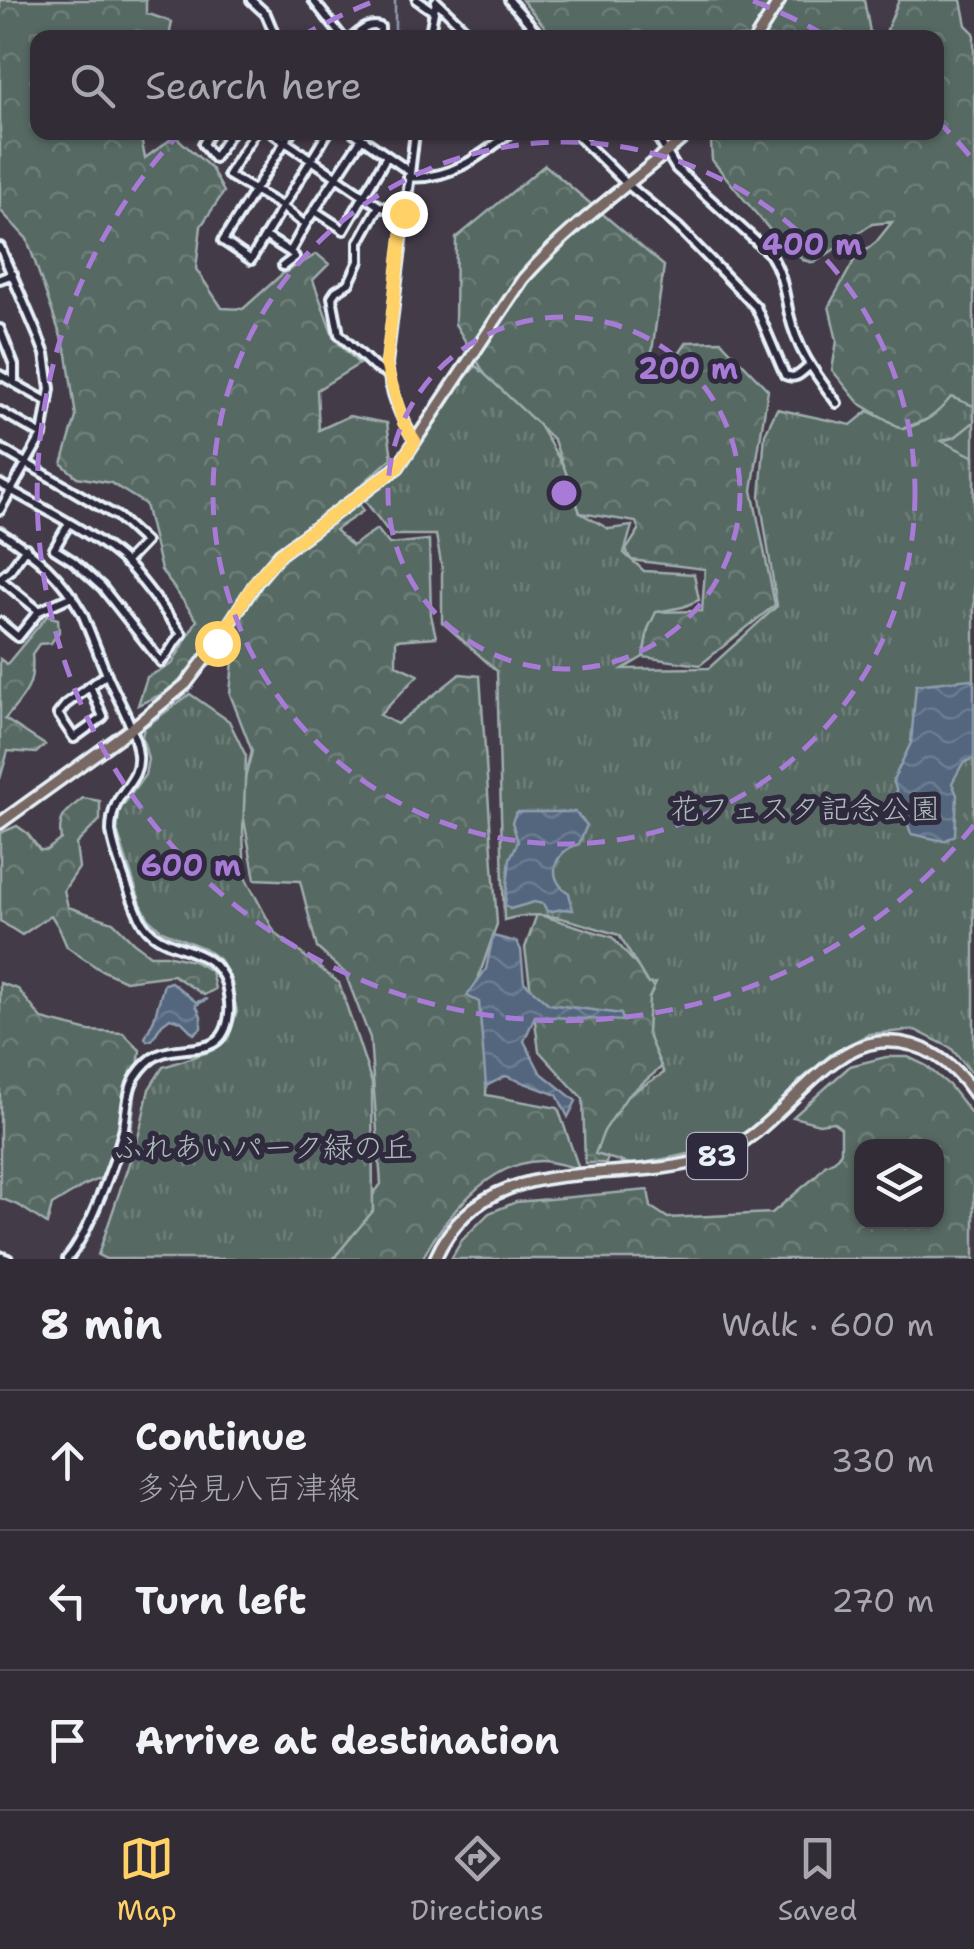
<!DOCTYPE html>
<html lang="en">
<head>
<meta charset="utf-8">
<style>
	:root { --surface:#322c36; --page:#3a343e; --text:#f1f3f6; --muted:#a8a7ad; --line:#4d4851; --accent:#ffd166 }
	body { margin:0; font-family:"Shantell Sans","Klee One",sans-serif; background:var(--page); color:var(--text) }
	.controls { position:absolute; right:30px; bottom:30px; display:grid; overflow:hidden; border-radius:20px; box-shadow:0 2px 8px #0004 }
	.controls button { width:90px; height:90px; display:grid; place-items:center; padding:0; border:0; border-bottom:2px solid var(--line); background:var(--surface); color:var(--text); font:50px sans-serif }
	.stop { position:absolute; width:30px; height:30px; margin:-22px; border:8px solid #ffd166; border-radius:50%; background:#fff }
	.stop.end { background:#ffd166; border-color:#fff; box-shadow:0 2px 10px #0008 }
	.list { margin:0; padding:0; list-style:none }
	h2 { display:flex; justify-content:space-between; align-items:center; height:130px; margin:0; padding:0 40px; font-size:42px }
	h2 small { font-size:32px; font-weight:400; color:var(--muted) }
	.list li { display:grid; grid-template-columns:65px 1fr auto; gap:30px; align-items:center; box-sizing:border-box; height:140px; padding:0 40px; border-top:2px solid var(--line) }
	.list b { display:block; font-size:38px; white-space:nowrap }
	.list p { margin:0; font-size:32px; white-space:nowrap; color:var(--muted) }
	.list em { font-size:32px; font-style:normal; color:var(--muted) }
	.icon { flex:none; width:55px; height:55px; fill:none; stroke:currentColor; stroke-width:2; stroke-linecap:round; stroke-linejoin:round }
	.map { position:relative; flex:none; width:974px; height:1259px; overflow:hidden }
	.search { position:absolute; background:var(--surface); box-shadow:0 2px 8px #0004; left:30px; right:30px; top:30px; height:110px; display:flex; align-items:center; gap:25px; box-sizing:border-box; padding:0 35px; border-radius:20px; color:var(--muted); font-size:38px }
	.sheet { height:550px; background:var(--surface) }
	nav { display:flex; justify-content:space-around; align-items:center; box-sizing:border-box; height:140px; border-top:2px solid var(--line); background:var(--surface); font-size:28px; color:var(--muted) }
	nav a { display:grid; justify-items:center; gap:5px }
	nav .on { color:var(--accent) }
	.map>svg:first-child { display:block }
</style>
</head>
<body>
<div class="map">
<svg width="974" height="1259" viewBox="0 0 974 1259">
	<defs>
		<pattern id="forest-crowns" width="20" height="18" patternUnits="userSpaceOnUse" patternTransform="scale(2.5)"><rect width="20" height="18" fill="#566962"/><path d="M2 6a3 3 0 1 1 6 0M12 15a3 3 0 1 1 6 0" fill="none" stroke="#6e7f79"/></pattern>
		<pattern id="park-tufts" width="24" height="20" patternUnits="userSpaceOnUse" patternTransform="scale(2.5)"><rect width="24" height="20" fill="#566962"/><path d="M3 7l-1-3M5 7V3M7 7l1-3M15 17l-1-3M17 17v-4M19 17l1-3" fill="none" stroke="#6e7f79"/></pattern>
		<pattern id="water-waves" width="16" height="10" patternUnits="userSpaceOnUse" patternTransform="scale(2.5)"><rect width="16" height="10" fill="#53667e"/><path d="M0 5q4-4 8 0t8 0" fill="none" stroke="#6c7c91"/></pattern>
	</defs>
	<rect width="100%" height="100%" fill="#433b48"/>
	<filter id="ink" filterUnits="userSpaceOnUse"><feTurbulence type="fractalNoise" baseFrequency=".01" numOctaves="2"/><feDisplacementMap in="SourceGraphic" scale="20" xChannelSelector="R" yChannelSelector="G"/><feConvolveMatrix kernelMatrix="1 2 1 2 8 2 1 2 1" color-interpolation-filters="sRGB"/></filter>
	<g filter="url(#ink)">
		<path fill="url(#forest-crowns)" stroke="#9fadad" stroke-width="2.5" fill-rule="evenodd" d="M0 0H146V13L172 22 169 37 38 38V132L140 133 145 158 175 136 211 168 224 192 201 226 196 269 222 308 243 309 281 275 317 254 329 264 313 280 334 338 359 364 317 390 319 430 349 416 387 423 392 458 353 492 363 511 335 530 352 546 377 529 389 544 429 540 431 615 436 637 396 640V665L418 675 380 715 397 724 460 674 480 676 497 924 476 985 488 1052 486 1095 558 1108 579 1169C567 1166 552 1161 540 1161 489 1162 444 1218 422 1259H326L381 1184 370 1038 345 973 317 948 300 881 255 879 240 798 252 751 230 694 234 649 178 687 138 705 147 677 172 664 197 620 161 570 145 504 111 483 77 477 62 464 76 417 67 354 27 239 0 210Z
			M522 0H864L870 32 884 37H576L551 34Z
			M899 0H961L966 25 974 33V530L921 469 956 408 902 429 859 403 832 370 837 341 829 306 855 259 876 242 892 222 872 224 814 263 803 260 776 237 743 198 712 160 711 142 727 134 936 132V38L884 37Z
			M545 165 664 266 650 366 667 372 687 342 721 341 768 390 752 490 775 605 700 665 643 657 651 612 702 611 705 569 631 560 626 550 639 530 636 522 580 513 554 440 486 376 455 324 456 238Z
			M47 616 58 619 59 632 51 643 39 644 32 654C35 687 25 695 5 719L45 745 36 753 8 751 0 779V659L7 664Z
			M83 798 100 801V820L76 844 79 868 64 890 68 907 113 922 133 942 150 955H166L193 961 211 971 215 989 204 995 173 975 125 981 99 969 67 947 59 928 51 915 22 935 0 921V833L17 826 27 833 40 850H47L61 839C57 817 67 811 83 798Z
			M537 914 612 937 639 968 654 988 664 1065 632 1092 606 1163H585L583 1099 539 1051 525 948Z
			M0 983 18 989 42 1019 89 1031 123 1033 140 1050 130 1141 108 1175 83 1186 52 1205 47 1224 20 1206 0 1198Z
			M886 1057H908L925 1065 949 1085 974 1117V1259H451L462 1240 489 1213 516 1202 648 1190 651 1207 668 1218 772 1213 815 1177 825 1165 835 1160 841 1152V1128L833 1122 819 1124 793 1117 850 1066ZM862 1146H936V1222H862Z"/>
		<path fill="url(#park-tufts)" stroke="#9fadad" stroke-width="2.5" d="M476 366 539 425 564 467 580 513 609 529 632 526 624 553 644 571 694 574 699 600 683 607 656 612 648 629 643 657 623 669 709 668 777 606 760 497 765 434 777 409 851 425 868 411 903 429C925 423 937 415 951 397L974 406V422L955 437 942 441 974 457V1076L951 1048 915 1030 869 1034 831 1054 798 1082 796 1090 777 1110 728 1144 709 1150 633 1165 595 1154 604 1131 628 1095 664 1073 647 1033 649 998 656 983 648 984 619 935C578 923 546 907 504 920L497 671 442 622V569L436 535H391L365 501 407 463 457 387Z
			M190 694 229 721 246 756 243 832 245 877 275 933 339 983 372 1083 373 1211 333 1259H106L98 1255 139 1134 149 1089 163 1067 209 1052 229 1034 237 1012 229 975 219 959 204 948 162 931 149 919 141 904 117 831 119 811 145 775 148 759 142 736 144 728Z"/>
		<path fill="url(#water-waves)" stroke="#8f9eaf" stroke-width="2.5" d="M970 679 974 683V758L963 763 952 783 957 795 955 835 944 841 911 834 893 780 911 743 916 685Z
			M516 812H575L587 825 579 844C554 851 545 878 569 893L573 910 562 909 548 912 543 904 534 902 510 909 505 905 510 858 518 842 512 822Z
			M493 936 517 942 521 950 524 982 549 1004 621 1014 623 1021 535 1016 524 1041 540 1072 576 1101 568 1117 557 1095 506 1076 486 1086 479 1002 467 996 486 969Z
			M171 982 196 1002 208 999 196 1005 201 1016V1028L194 1034 181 1021 170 1018 162 1024 152 1040 147 1041 145 1038 154 1019 164 984Z"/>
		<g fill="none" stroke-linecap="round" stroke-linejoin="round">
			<path stroke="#8f9eaf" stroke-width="2.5" d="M395 38V0"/>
			<g stroke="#e8f1f8" stroke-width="14">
				<path id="minor" d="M251 0 266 14 276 38
					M313 0 343 38
					M417 0 433 11
					M509 0 542 38
					M436 1 474 38
					M352 38C361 31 368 23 380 27V38
					M429 38 436 1
					M210 132 203 144 214 158 231 132
					M255 132 228 175 283 207 305 225
					M271 132 379 206 404 213
					M291 132 223 241 251 260 265 236 290 252 305 225 362 138
					M353 132 409 171
					M415 132 387 364C390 392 400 418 415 441
					M574 132 626 183 678 227 756 307 785 375C796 380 801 373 809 366
					M646 132 658 138 676 168 770 254C783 274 784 292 789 314 798 352 815 373 837 403
					M408 177C448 181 481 156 511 132
					M379 206 359 242V261L349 283 336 291 332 297 339 334 374 367 388 374
					M315 211 344 230 387 156
					M265 236 328 132
					M0 247 38 336 45 354 50 389 42 435 0 510
					M283 266 295 257 290 252
					M0 279 13 274
					M0 329 14 365V383
					M0 375 48 402
					M0 411 42 435
					M0 448 118 517 145 542 125 563
					M0 484C39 507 97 534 128 565 148 586 164 611 182 634 173 643 170 653 161 662L102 587 73 561 54 549 68 525
					M0 532C37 555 60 575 82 613 91 634 99 656 108 677 119 702 135 727 138 755 140 776 126 785 117 802 113 811 111 821 111 831 113 850 132 900 140 918 158 956 213 941 226 984 228 993 230 1005 229 1014 224 1061 185 1042 158 1055 149 1059 142 1067 136 1076 127 1090 127 1110 124 1127 117 1157 87 1238 67 1259
					M0 578 10 570 26 548
					M0 579 39 611
					M0 622 18 637 39 611 72 596
					M90 686 103 717 74 738 58 714 66 704 107 674
					M0 1256 8 1259"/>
			</g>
			<g stroke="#e8f1f8" stroke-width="16">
				<path id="major" d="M756 38 780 0
					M0 823 132 728 186 684 217 643 257 581 280 554 398 467 523 279C572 223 634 182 690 132
					M435 1259C485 1144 619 1189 713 1157 777 1136 818 1048 880 1042 921 1039 952 1061 974 1094"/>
			</g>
			<use href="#minor" stroke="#2f2a3d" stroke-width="6"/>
			<use href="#major" stroke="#776864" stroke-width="9"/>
		</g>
	</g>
	<g fill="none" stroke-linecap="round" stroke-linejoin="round" filter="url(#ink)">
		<path stroke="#ffd166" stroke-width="12" d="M217 643 256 581 280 554 398 467 415 441 403 422 386 364 404 213"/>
	</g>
	<g fill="none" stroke="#a77bd6" stroke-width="5" stroke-dasharray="18 12">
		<circle cx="564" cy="493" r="176"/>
		<circle cx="564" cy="493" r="351"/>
		<path d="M974 825A527 527 0 1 1 179 134M300 37A527 527 0 0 1 375 1M753 1A527 527 0 0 1 828 37M937 120A527 527 0 0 1 974 161"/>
	</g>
	<g text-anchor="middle" stroke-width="10" stroke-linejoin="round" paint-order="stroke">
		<rect fill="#2f2a3d" stroke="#b0b5c0" stroke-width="2.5" x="687" y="1133" width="60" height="46" rx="8"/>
		<g font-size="28" font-weight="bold" fill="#e8f1f8">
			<text x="717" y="1166">83</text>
		</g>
		<g font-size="30" fill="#aebbbc" stroke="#2f2a3d">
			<text x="805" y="819">花フェスタ記念公園</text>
			<text x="263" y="1158">ふれあいパーク緑の丘</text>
		</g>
	</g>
	<circle cx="564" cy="493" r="15" fill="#a77bd6" stroke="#2f2a3d" stroke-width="5"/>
	<g font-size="30" text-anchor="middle" font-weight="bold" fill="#a77bd6" stroke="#2f2a3d" stroke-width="10" stroke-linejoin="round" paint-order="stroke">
		<text x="812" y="255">400 m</text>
		<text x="688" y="379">200 m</text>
		<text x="191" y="876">600 m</text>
	</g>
</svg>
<div class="controls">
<button><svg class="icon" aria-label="layers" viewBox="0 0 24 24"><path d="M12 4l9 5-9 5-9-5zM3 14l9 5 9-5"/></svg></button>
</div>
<div class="stop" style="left:217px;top:643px"></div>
<div class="stop end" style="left:404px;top:213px"></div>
<div class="search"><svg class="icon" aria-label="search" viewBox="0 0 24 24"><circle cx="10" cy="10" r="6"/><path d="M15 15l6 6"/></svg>Search here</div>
</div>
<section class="sheet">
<h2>8 min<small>Walk · 600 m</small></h2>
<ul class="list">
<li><svg class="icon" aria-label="ahead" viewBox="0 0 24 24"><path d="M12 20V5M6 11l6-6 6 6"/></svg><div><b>Continue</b><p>多治見八百津線</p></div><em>330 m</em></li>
<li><svg class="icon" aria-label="left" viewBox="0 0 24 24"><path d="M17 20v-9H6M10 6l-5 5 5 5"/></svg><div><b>Turn left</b></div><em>270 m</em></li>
<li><svg class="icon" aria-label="arrive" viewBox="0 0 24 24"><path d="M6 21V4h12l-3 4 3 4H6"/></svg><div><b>Arrive at destination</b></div></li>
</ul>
</section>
<nav>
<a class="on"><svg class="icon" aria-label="map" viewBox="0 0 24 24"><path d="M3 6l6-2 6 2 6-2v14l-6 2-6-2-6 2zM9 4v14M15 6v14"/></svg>Map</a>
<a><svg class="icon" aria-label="directions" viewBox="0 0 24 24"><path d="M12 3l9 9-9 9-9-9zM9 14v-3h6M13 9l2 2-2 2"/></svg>Directions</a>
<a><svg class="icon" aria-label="saved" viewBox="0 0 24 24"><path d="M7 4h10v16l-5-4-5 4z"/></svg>Saved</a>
</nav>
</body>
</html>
